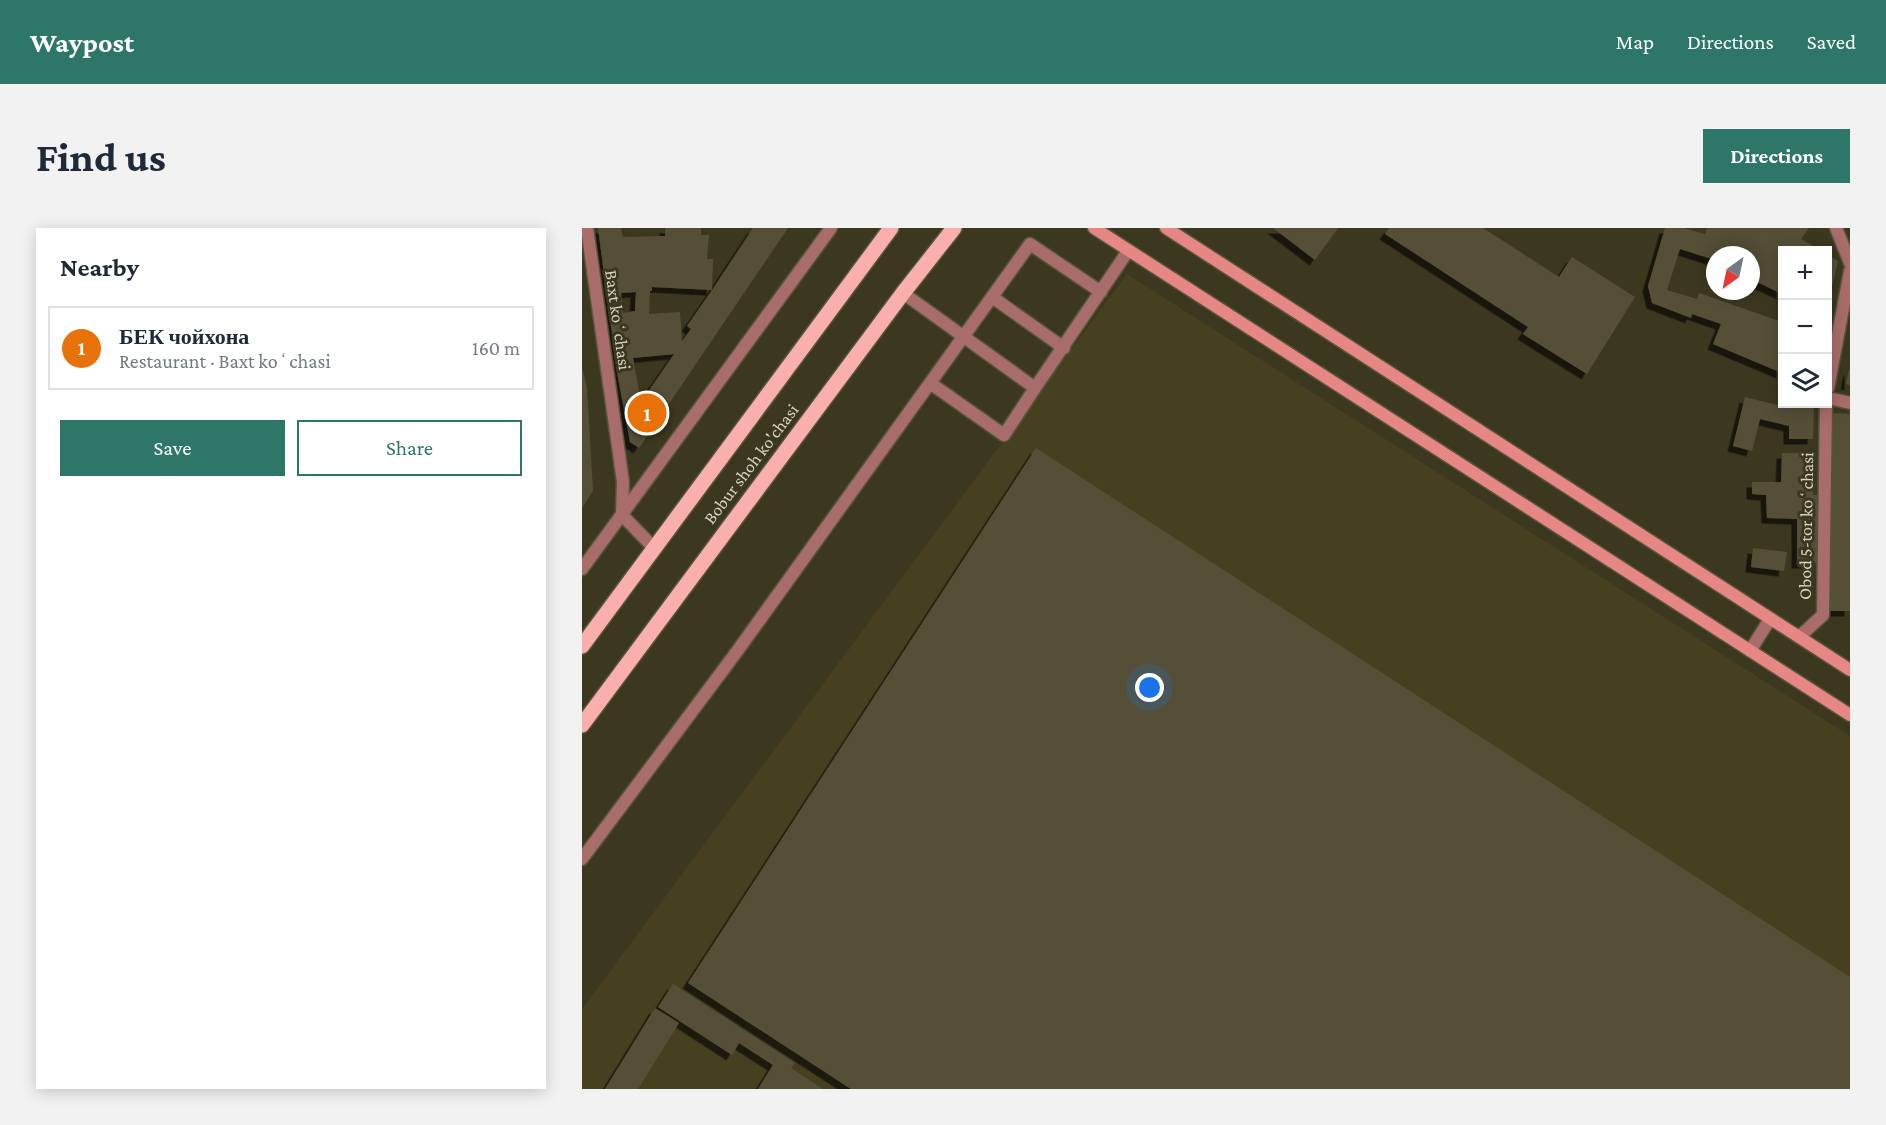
<!DOCTYPE html>
<html lang="en">
<head>
<meta charset="utf-8">
<style>
	:root { --surface:#fff; --page:#f2f2f3; --text:#1f2937; --muted:#747a83; --line:#e0e1e3; --accent:#2e7667 }
	body { margin:0; font-family:"Crimson Pro",serif; background:var(--page); color:var(--text) }
	.controls { position:absolute; right:18px; top:18px; display:grid; overflow:hidden; border-radius:0px; box-shadow:0 3px 15px #0003 }
	.controls button { width:54px; height:54px; display:grid; place-items:center; padding:0; border:0; border-bottom:2px solid var(--line); background:var(--surface); color:var(--text); font:30px sans-serif }
	.compass { position:absolute; left:1124px; top:18px; width:54px; height:54px; border-radius:50%; background:var(--surface); box-shadow:0 3px 15px #0003; rotate:213deg }
	.you { position:absolute; left:568px; top:460px; width:21px; height:21px; margin:-15px; border:4px solid #fff; border-radius:50%; background:#1a73e8; box-shadow:0 0 0 9px #1a73e833 }
	.badge { display:grid; place-items:center; width:39px; height:39px; border-radius:50%; background:var(--accent); color:#fff; font-size:20px; font-weight:700 }
	.pin { position:absolute; translate:-50% -50%; border:3px solid #fff; box-shadow:0 2px 6px #0006 }
	.list { margin:0; padding:0; list-style:none }
	h2 { display:flex; justify-content:space-between; align-items:center; height:78px; margin:0; padding:0 24px; font-size:26px }
	h2 small { font-size:20px; font-weight:400; color:var(--muted) }
	.list li { display:grid; grid-template-columns:39px 1fr auto; gap:18px; align-items:center; box-sizing:border-box; height:84px; margin:0 12px 12px; padding:0 12px; border:2px solid var(--line); border-radius:0px }
	.list b { display:block; font-size:22px; white-space:nowrap }
	.list p { margin:0; font-size:20px; white-space:nowrap; color:var(--muted) }
	.list em { font-size:20px; font-style:normal; color:var(--muted) }
	.actions { display:flex; gap:12px; padding:18px 24px }
	.actions a { flex:1; padding:14px 0; border:2px solid var(--accent); border-radius:0px; text-align:center; font-size:21px; color:var(--accent) }
	.actions .main { background:var(--accent); color:#fff }
	.icon { flex:none; width:33px; height:33px; fill:none; stroke:currentColor; stroke-width:2; stroke-linecap:round; stroke-linejoin:round }
	.map { position:relative; flex:none; width:1268px; height:861px; overflow:hidden; border-radius:0px }
	header { display:flex; align-items:center; gap:36px; box-sizing:border-box; height:84px; padding:0 30px; background:var(--accent); color:#fff }
	header strong { font-size:28px }
	nav { display:flex; gap:33px; margin-inline-start:auto; font-size:21px }
	.intro { display:flex; align-items:center; justify-content:space-between; box-sizing:border-box; height:144px; padding:0 36px }
	h1 { margin:0; font-size:42px }
	.button { padding:15px 27px; border-radius:0px; background:var(--accent); color:#fff; font-size:21px; font-weight:700 }
	main { display:flex; gap:36px; padding:0 36px }
	aside { flex:1; background:var(--surface); border-radius:0px; box-shadow:0 3px 15px #0003 }
	.map>svg:first-child { display:block }
</style>
</head>
<body>
<header>
<strong>Waypost</strong>
<nav><a>Map</a><a>Directions</a><a>Saved</a></nav>
</header>
<div class="intro"><h1>Find us</h1><a class="button">Directions</a></div>
<main>
<aside>
<h2>Nearby<small></small></h2>
<ul class="list">
<li><span class="badge" style="background:#e8710a">1</span><div><b>БЕК чойхона</b><p>Restaurant · Baxt koʻchasi</p></div><em>160 m</em></li>
</ul>
<div class="actions"><a class="main">Save</a><a>Share</a></div>
</aside>
<div class="map">
<svg width="1268" height="861" viewBox="0 0 1268 861">
	<defs>
		<filter id="shadow"><feDropShadow dx="-5.5" dy="5.5" stdDeviation="0" flood-color="#0009"/></filter>
	</defs>
	<rect width="100%" height="100%" fill="#3c371f"/>
	<path fill="#464020" d="M545 46 1268 508V861H0V781Z"/>
	<path fill="#555037" fill-rule="evenodd" filter="url(#shadow)" d="M16 0H39L41 9 83 8V0H119V7H127L125 31H131L130 62 70 59V63H68L67 86 98 84 100 113 109 101 105 98 130 62 171 0H206L57 220 48 214 35 144ZM54 64 53 83 41 85 39 65ZM92 126 59 174 51 130Z
		M691 0H756L733 32Z
		M807 0H901L977 49 990 29 1053 69 1005 146 941 106 946 99 803 6Z
		M1083 0H1102L1123 6 1125 0H1227L1219 11 1238 22H1200V66L1169 51V27H1133V32L1098 21 1085 62 1115 71 1117 65 1200 94V145L1131 116 1139 96 1110 86 1109 90 1070 75 1066 58Z
		M1246 27 1256 33 1246 76Z
		M0 139 5 160 11 263 0 280Z
		M1267 142H1268V157L1264 156Z
		M1163 169 1207 180 1208 176H1232L1231 211H1207V198L1178 191 1170 223 1151 218Z
		M1251 185 1268 186V383H1246Z
		M454 220 1268 749V861H269L106 755Z
		M1200 225H1231V267H1235V335H1215V291L1185 290 1184 267 1170 266V254H1199Z
		M1171 320 1205 324 1202 343 1169 339Z
		M91 756 213 835 209 840 241 861H176L191 837 157 815 150 827 76 779Z
		M73 780 97 795 56 861H23Z"/>
	<g fill="none" stroke-linecap="round" stroke-linejoin="round">
		<g stroke="#58533d" stroke-width="15">
			<path id="service" d="M321 65 453 160 546 23
				M410 69 482 120
				M348 155 422 207 453 160
				M0 341 249 0
				M0 631 156 422 448 16 519 64"/>
		</g>
		<g stroke="#58533d" stroke-width="15">
			<path id="minor" d="M5 0 41 254 40 287 72 320
				M1254 0 1268 35
				M1246 160 1268 43
				M1246 170 1268 175
				M1217 409 1241 387 1244 176"/>
		</g>
		<g stroke="#58533d" stroke-width="15">
			<path id="tertiary" d="M1168 423 1188 391"/>
		</g>
		<g stroke="#58533d" stroke-width="15">
			<path id="secondary" d="M512 0 1268 487
				M584 0 1268 442"/>
		</g>
		<g stroke="#58533d" stroke-width="18">
			<path id="primary" d="M0 418 309 0
				M0 497 321 65 372 0"/>
		</g>
		<use href="#service" stroke="#a86c6a" stroke-width="12"/>
		<use href="#minor" stroke="#a86c6a" stroke-width="12"/>
		<use href="#tertiary" stroke="#a86c6a" stroke-width="12"/>
		<use href="#secondary" stroke="#e78785" stroke-width="12"/>
		<use href="#primary" stroke="#f9afac" stroke-width="15"/>
	</g>
	<g text-anchor="middle" stroke-width="6" stroke-linejoin="round" paint-order="stroke">
		<g font-size="18" fill="#d5d2c4" stroke="#3c371f">
			<text transform="translate(36 92) rotate(82)" y="6">Baxt koʻchasi</text>
			<text transform="translate(169 236) rotate(-53)" y="6">Bobur shoh ko'chasi</text>
			<text transform="translate(1224 298) rotate(-89)" y="6">Obod 5-tor koʻchasi</text>
		</g>
	</g>
</svg>
<div class="controls">
<button>+</button>
<button>−</button>
<button><svg class="icon" aria-label="layers" viewBox="0 0 24 24"><path d="M12 4l9 5-9 5-9-5zM3 14l9 5 9-5"/></svg></button>
</div>
<svg class="compass" viewBox="-18 -18 36 36"><path d="M0-13l5 13h-10z" fill="#e53935"/><path d="M0 13l5-13h-10z" fill="#747a83"/></svg>
<div class="you"></div>
<div class="pin badge" style="left:65px;top:185px;background:#e8710a">1</div>
</div>
</main>
</body>
</html>
